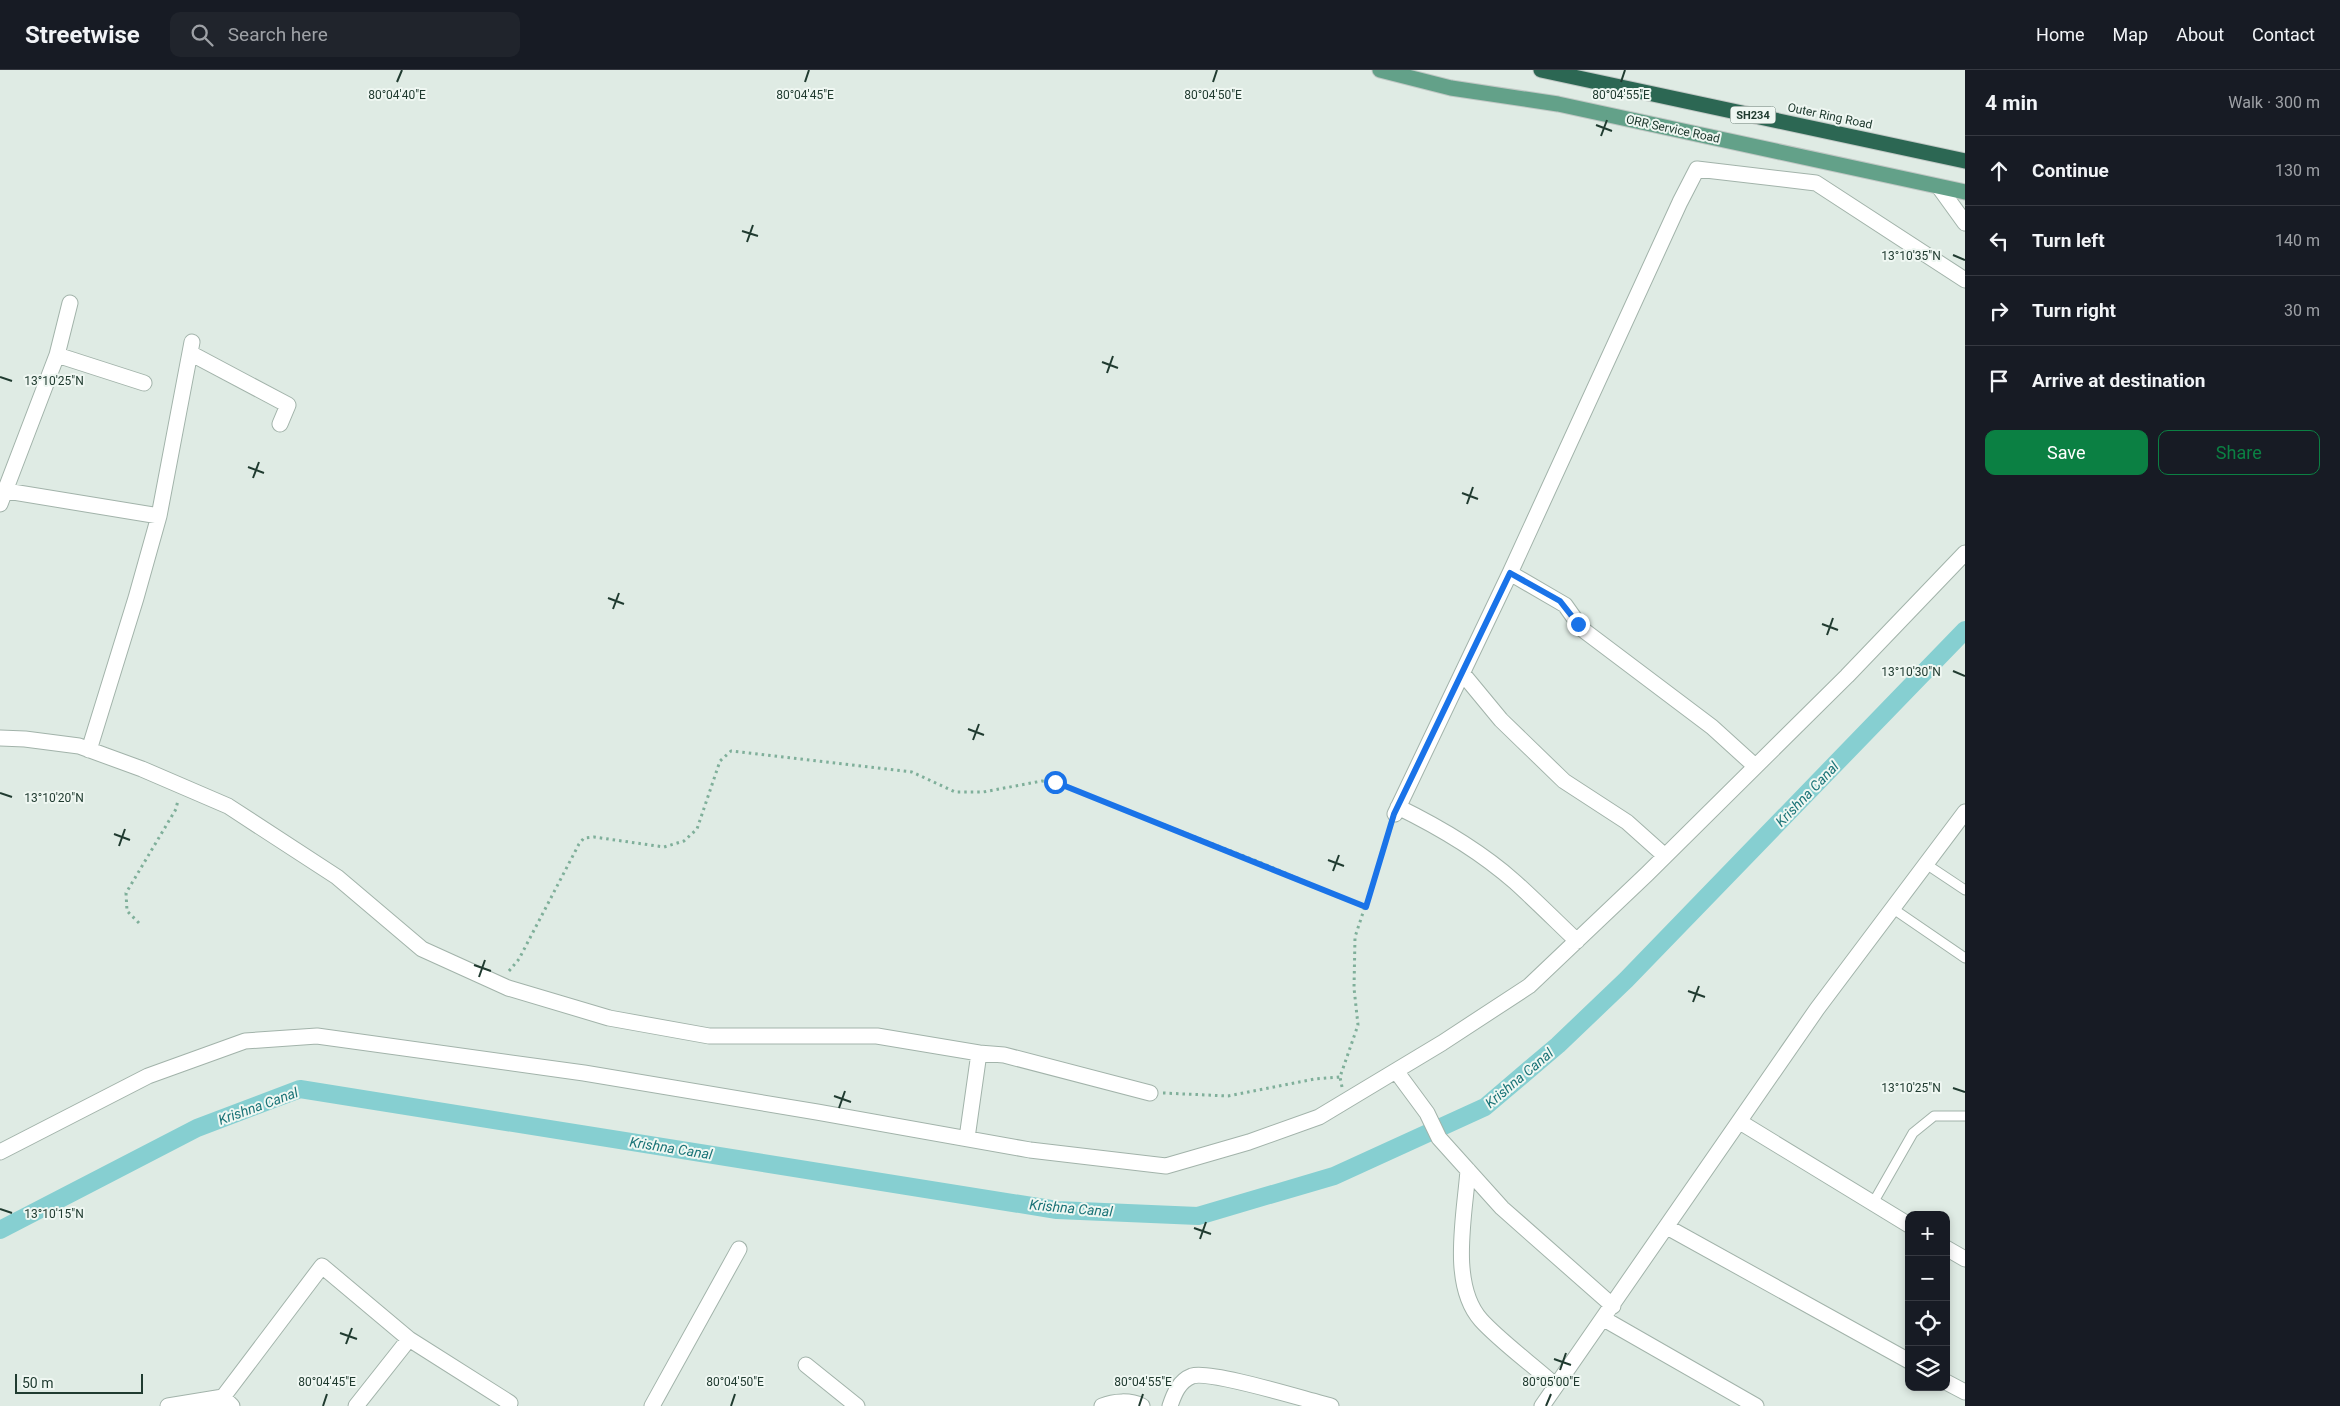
<!DOCTYPE html>
<html lang="en">
<head>
<meta charset="utf-8">
<style>
	:root { --surface:#171b24; --page:#20242c; --text:#f1f3f6; --muted:#9ea1a6; --line:#363941; --accent:#0b8043 }
	body { margin:0; font-family:Roboto,sans-serif; background:var(--page); color:var(--text) }
	.controls { position:absolute; right:15px; bottom:15px; display:grid; overflow:hidden; border-radius:10px; box-shadow:0 2px 8px #0003 }
	.controls button { width:45px; height:45px; display:grid; place-items:center; padding:0; border:0; border-bottom:1px solid var(--line); background:var(--surface); color:var(--text); font:25px sans-serif }
	.scale { position:absolute; left:15px; bottom:12px; width:128px; box-sizing:border-box; padding-left:5px; border:2px solid #203b30; border-top:0; font-size:14px; line-height:18px; white-space:nowrap; color:#203b30; -webkit-text-stroke:4px #eff7f2; paint-order:stroke }
	.stop { position:absolute; width:15px; height:15px; margin:-11px; border:4px solid #1a73e8; border-radius:50%; background:#fff }
	.stop.end { background:#1a73e8; border-color:#fff; box-shadow:0 1px 5px #0008 }
	.list { margin:0; padding:0; list-style:none }
	h2 { display:flex; justify-content:space-between; align-items:center; height:65px; margin:0; padding:0 20px; font-size:21px }
	h2 small { font-size:16px; font-weight:400; color:var(--muted) }
	.list li { display:grid; grid-template-columns:32px 1fr auto; gap:15px; align-items:center; box-sizing:border-box; height:70px; padding:0 20px; border-top:1px solid var(--line) }
	.list b { display:block; font-size:19px; white-space:nowrap }
	.list em { font-size:16px; font-style:normal; color:var(--muted) }
	.actions { display:flex; gap:10px; padding:15px 20px }
	.actions a { flex:1; padding:11px 0; border:1px solid var(--accent); border-radius:10px; text-align:center; font-size:18px; color:var(--accent) }
	.actions .main { background:var(--accent); color:#fff }
	.icon { flex:none; width:28px; height:28px; fill:none; stroke:currentColor; stroke-width:2; stroke-linecap:round; stroke-linejoin:round }
	.map { position:relative; flex:none; width:1965px; height:1336px; overflow:hidden }
	header { display:flex; align-items:center; gap:30px; box-sizing:border-box; height:70px; padding:0 25px; background:var(--surface); border-bottom:1px solid var(--line) }
	header strong { font-size:24px }
	nav { display:flex; gap:28px; margin-inline-start:auto; font-size:18px }
	.search { width:350px; height:45px; background:var(--page); display:flex; align-items:center; gap:12px; box-sizing:border-box; padding:0 18px; border-radius:10px; color:var(--muted); font-size:19px }
	main { display:flex }
	aside { flex:1; background:var(--surface) }
	.map>svg:first-child { display:block }
</style>
</head>
<body>
<header>
<strong>Streetwise</strong>
<div class="search"><svg class="icon" aria-label="search" viewBox="0 0 24 24"><circle cx="10" cy="10" r="6"/><path d="M15 15l6 6"/></svg>Search here</div>
<nav><a>Home</a><a>Map</a><a>About</a><a>Contact</a></nav>
</header>
<main>
<div class="map">
<svg width="1965" height="1336" viewBox="0 0 1965 1336">
	<rect width="100%" height="100%" fill="#dfebe4"/>
	<g fill="none" stroke-linecap="round" stroke-linejoin="round">
		<path stroke="#86cfd1" stroke-width="18" d="M0 1160 197 1058 300 1019 1057 1140 1198 1146 1334 1106 1485 1037 1558 975 1626 910 1965 560"/>
		<g stroke="#a2b3aa" stroke-width="11">
			<path id="service" d="M1926 794 1965 820
				M1892 838 1965 888
				M1873 1133 1913 1063 1934 1046H1965"/>
		</g>
		<g stroke="#a2b3aa" stroke-width="17">
			<path id="minor" d="M190 283 288 335 280 354
				M57 285 144 313
				M0 420 159 446
				M0 434 57 285 70 233
				M1510 503 1565 535 1582 559 1712 657 1755 696
				M1463 604 1501 650 1564 711 1627 752 1665 786
				M0 668 25 669 79 676 142 699 228 736 337 807 422 879 508 918 609 948 709 966H877L979 983 967 1068
				M89 680 136 528 159 446 192 272
				M1398 737C1439 757 1480 781 1515 812 1536 831 1556 851 1577 871
				M1395 744 1510 503 1680 132 1697 99 1816 113 1965 210
				M979 983 1004 985 1150 1023
				M1396 1001 1427 1043 1439 1068 1502 1138 1613 1236
				M1740 1052 1909 1155
				M0 1082 148 1006 245 971 317 966 584 1003 817 1042 1030 1080 1166 1096 1249 1072 1319 1047 1442 973 1529 916 1647 804 1847 606 1965 483
				M1468 1100C1465 1144 1449 1214 1481 1250 1501 1272 1533 1295 1556 1316
				M1667 1157 1909 1291
				M1946 1178 1965 1189
				M1604 1249 1756 1336
				M806 1295 857 1336
				M1946 1312 1965 1322
				M223 1327 322 1196 409 1269
				M168 1336 223 1327 232 1336
				M356 1336 409 1269 510 1333 507 1336
				M652 1336 739 1179
				M1102 1336C1114 1331 1130 1330 1142 1336
				M1170 1336C1174 1324 1179 1311 1192 1306 1211 1300 1306 1330 1331 1336
				M1542 1336 1817 939 1965 742"/>
		</g>
		<g stroke="#a2b3aa" stroke-width="17">
			<path id="tertiary" d="M1939 117 1965 153"/>
		</g>
		<g stroke="#c1c8c5" stroke-width="17">
			<path id="primary" d="M1380 0 1451 18 1558 34 1965 122"/>
		</g>
		<g stroke="#c1c8c5" stroke-width="17">
			<path id="motorway" d="M1541 0 1965 91"/>
		</g>
		<path stroke="#7faf9a" stroke-width="3" stroke-dasharray="2.5 4" stroke-linecap="butt" d="M139 853 127 841 126 823 176 739 178 730
			M509 901 519 889 579 774 584 768 594 767 664 777 684 771 697 759 720 691 731 681 912 702 955 722H983L1042 711 1055 712 1259 792 1366 837
			M1342 1017 1340 1007 1358 955 1354 918 1355 867 1391 757
			M1163 1023 1228 1026 1315 1009 1340 1007"/>
		<use href="#service" stroke="#fff" stroke-width="9"/>
		<use href="#minor" stroke="#fff" stroke-width="15"/>
		<use href="#tertiary" stroke="#fff" stroke-width="15"/>
		<use href="#primary" stroke="#63a189" stroke-width="15"/>
		<use href="#motorway" stroke="#2c6753" stroke-width="15"/>
	</g>
	<g fill="none" stroke-linecap="round" stroke-linejoin="round">
		<path stroke="#1a73e8" stroke-width="6" d="M1055 712 1366 837 1394 744 1510 503 1560 531 1578 554"/>
	</g>
	<path fill="none" stroke="#203b30" stroke-width="2" d="M397 12 402 0M805 12 809 0M1213 12 1217 0M1621 12 1625 0M1596 55 1612 61M1601 66 1607 50M742 161 758 166M747 172 753 155M1953 185 1965 190M1102 292 1118 298M1107 303 1113 286M0 307 12 311M248 397 264 403M253 408 259 392M1462 423 1478 429M1467 434 1473 417M608 528 624 534M613 539 619 523M1822 554 1838 560M1827 565 1833 548M1953 601 1965 606M968 659 984 665M973 670 979 654M0 723 12 727M114 764 130 770M119 776 125 759M1328 790 1344 796M1333 801 1339 785M474 895 491 901M479 907 485 890M1688 921 1705 927M1693 932 1699 916M1953 1018 1965 1022M834 1026 851 1032M839 1038 845 1021M0 1139 12 1143M1194 1158 1211 1164M1200 1169 1206 1152M340 1263 357 1269M346 1274 352 1258M1554 1289 1571 1295M1560 1300 1566 1283M323 1336 327 1324M731 1336 735 1324M1139 1336 1143 1324M1546 1336 1551 1324"/>
	<g text-anchor="middle" stroke-width="4" stroke-linejoin="round" paint-order="stroke">
		<rect fill="#eff7f2" stroke="#5e736a" stroke-width="1" x="1730.5" y="36.5" width="45" height="17" rx="4"/>
		<g font-size="11" font-weight="bold" fill="#203b30">
			<text x="1753" y="49">SH234</text>
		</g>
		<g font-size="12" fill="#203b30" stroke="#eff7f2">
			<text transform="translate(1830 46) rotate(12)" y="4">Outer Ring Road</text>
			<text transform="translate(1673 59) rotate(12)" y="4">ORR Service Road</text>
		</g>
		<g font-size="14" font-style="italic" fill="#1a7377" stroke="#eff7f2">
			<text transform="translate(1807 724) rotate(-46)" y="5">Krishna Canal</text>
			<text transform="translate(1519 1008) rotate(-40)" y="5">Krishna Canal</text>
			<text transform="translate(258 1036) rotate(-20)" y="5">Krishna Canal</text>
			<text transform="translate(671 1078) rotate(9)" y="5">Krishna Canal</text>
			<text transform="translate(1071 1138) rotate(5)" y="5">Krishna Canal</text>
		</g>
	</g>
	<g font-size="12" text-anchor="middle" fill="#203b30" stroke="#eff7f2" stroke-width="4" stroke-linejoin="round" paint-order="stroke">
		<text x="805" y="29">80°04'45"E</text>
		<text x="1213" y="29">80°04'50"E</text>
		<text x="1621" y="29">80°04'55"E</text>
		<text x="397" y="29">80°04'40"E</text>
		<text x="1911" y="190">13°10'35"N</text>
		<text x="54" y="315">13°10'25"N</text>
		<text x="1911" y="606">13°10'30"N</text>
		<text x="54" y="732">13°10'20"N</text>
		<text x="1911" y="1022">13°10'25"N</text>
		<text x="54" y="1148">13°10'15"N</text>
		<text x="327" y="1316">80°04'45"E</text>
		<text x="735" y="1316">80°04'50"E</text>
		<text x="1143" y="1316">80°04'55"E</text>
		<text x="1551" y="1316">80°05'00"E</text>
	</g>
</svg>
<div class="controls">
<button>+</button>
<button>−</button>
<button><svg class="icon" aria-label="locate" viewBox="0 0 24 24"><circle cx="12" cy="12" r="6"/><path d="M12 2v4M12 18v4M2 12h4M18 12h4"/></svg></button>
<button><svg class="icon" aria-label="layers" viewBox="0 0 24 24"><path d="M12 4l9 5-9 5-9-5zM3 14l9 5 9-5"/></svg></button>
</div>
<div class="scale">50 m</div>
<div class="stop" style="left:1055px;top:712px"></div>
<div class="stop end" style="left:1578px;top:554px"></div>
</div>
<aside>
<h2>4 min<small>Walk · 300 m</small></h2>
<ul class="list">
<li><svg class="icon" aria-label="ahead" viewBox="0 0 24 24"><path d="M12 20V5M6 11l6-6 6 6"/></svg><div><b>Continue</b></div><em>130 m</em></li>
<li><svg class="icon" aria-label="left" viewBox="0 0 24 24"><path d="M17 20v-9H6M10 6l-5 5 5 5"/></svg><div><b>Turn left</b></div><em>140 m</em></li>
<li><svg class="icon" aria-label="right" viewBox="0 0 24 24"><path d="M7 20v-9h11M14 6l5 5-5 5"/></svg><div><b>Turn right</b></div><em>30 m</em></li>
<li><svg class="icon" aria-label="arrive" viewBox="0 0 24 24"><path d="M6 21V4h12l-3 4 3 4H6"/></svg><div><b>Arrive at destination</b></div></li>
</ul>
<div class="actions"><a class="main">Save</a><a>Share</a></div>
</aside>
</main>
</body>
</html>
